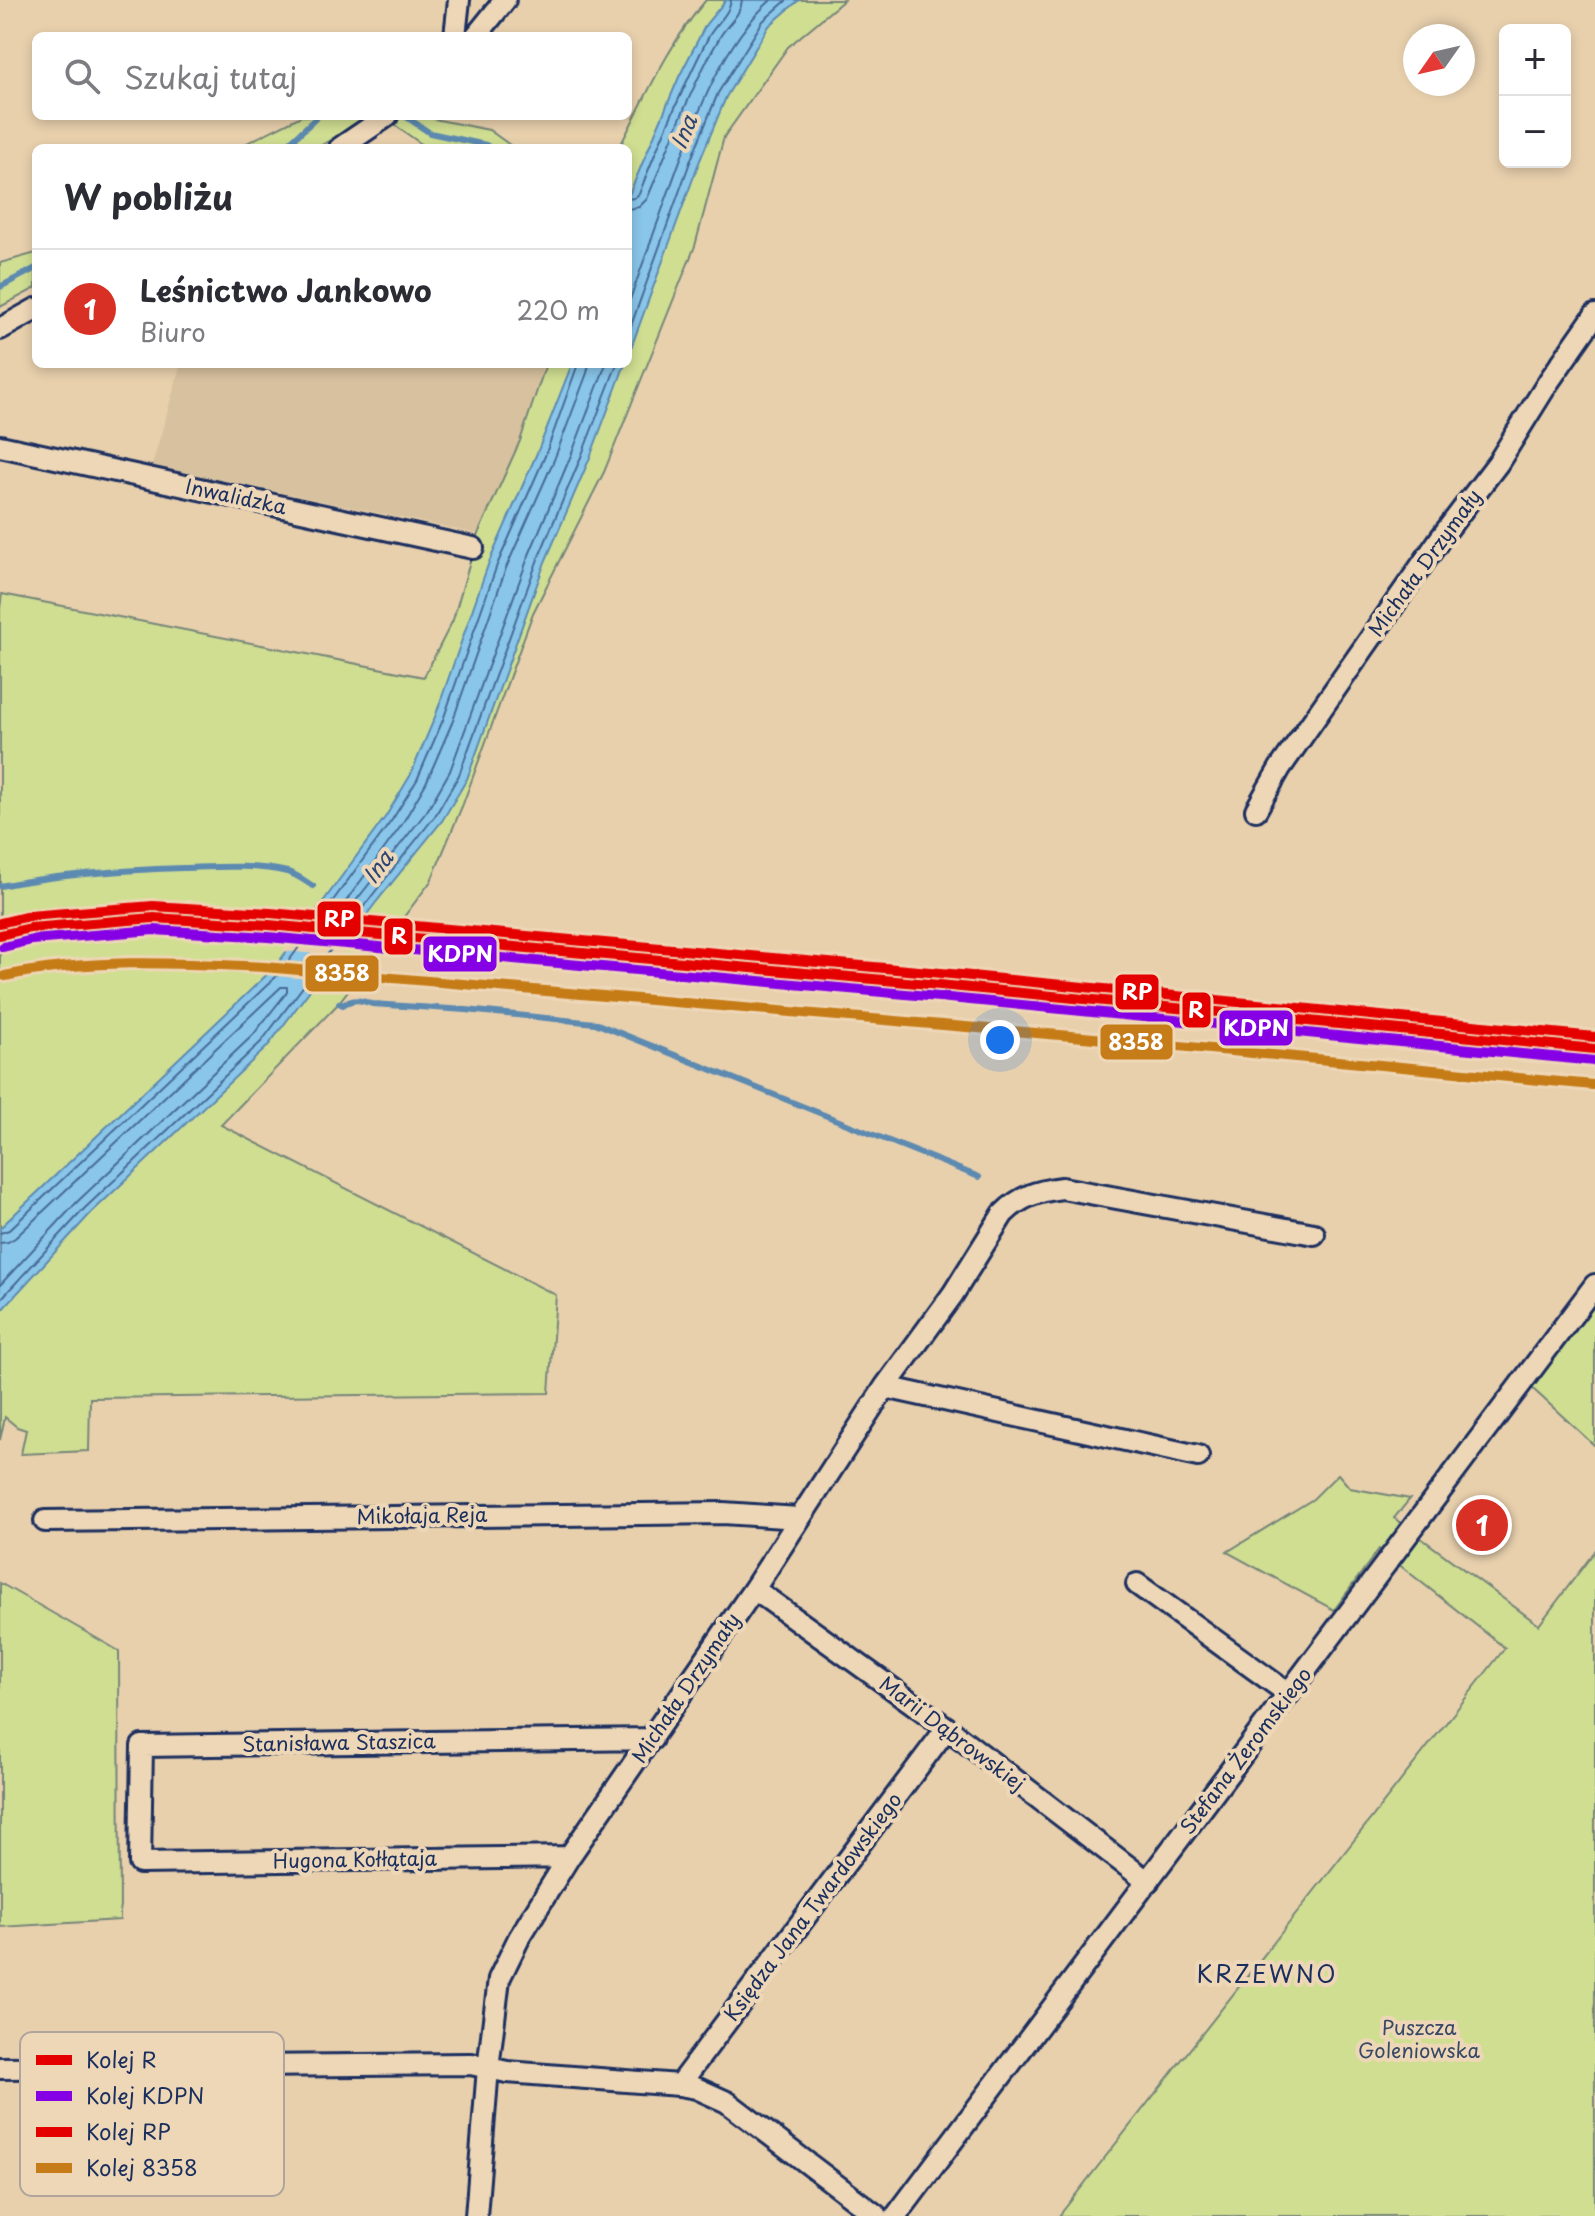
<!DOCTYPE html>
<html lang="pl">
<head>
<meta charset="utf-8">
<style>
	:root { --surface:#fff; --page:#f2f2f3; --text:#2b2b33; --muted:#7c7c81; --line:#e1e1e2; --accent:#d93025 }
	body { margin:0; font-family:"Playpen Sans",sans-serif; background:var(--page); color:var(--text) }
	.controls { position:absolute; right:24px; top:24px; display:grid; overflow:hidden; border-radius:12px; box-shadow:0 4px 12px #0003 }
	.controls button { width:72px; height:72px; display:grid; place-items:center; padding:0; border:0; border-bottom:2px solid var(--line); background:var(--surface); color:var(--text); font:40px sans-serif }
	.compass { position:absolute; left:1403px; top:24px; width:72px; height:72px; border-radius:50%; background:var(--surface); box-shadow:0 4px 12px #0003; rotate:236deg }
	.you { position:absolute; left:1000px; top:1040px; width:28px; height:28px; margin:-20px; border:6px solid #fff; border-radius:50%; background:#1a73e8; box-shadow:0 0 0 12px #1a73e833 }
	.badge { display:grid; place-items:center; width:52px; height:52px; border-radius:50%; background:var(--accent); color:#fff; font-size:26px; font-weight:700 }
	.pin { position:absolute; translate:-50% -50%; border:4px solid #fff; box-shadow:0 2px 8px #0006 }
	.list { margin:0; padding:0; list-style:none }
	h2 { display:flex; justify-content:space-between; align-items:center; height:104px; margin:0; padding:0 32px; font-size:34px }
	h2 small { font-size:26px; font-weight:400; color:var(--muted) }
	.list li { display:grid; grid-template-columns:52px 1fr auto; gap:24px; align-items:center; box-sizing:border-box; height:120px; padding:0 32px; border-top:2px solid var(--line) }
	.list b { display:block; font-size:30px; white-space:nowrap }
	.list p { margin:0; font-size:26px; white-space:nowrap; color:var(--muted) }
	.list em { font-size:26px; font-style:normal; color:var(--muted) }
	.icon { flex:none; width:44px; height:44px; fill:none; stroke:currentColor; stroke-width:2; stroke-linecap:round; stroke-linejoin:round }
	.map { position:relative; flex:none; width:1595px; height:2216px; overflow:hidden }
	.search { position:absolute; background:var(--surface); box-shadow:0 4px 12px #0003; left:32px; top:32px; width:600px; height:88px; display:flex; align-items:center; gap:20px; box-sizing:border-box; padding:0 28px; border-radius:12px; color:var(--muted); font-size:30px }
	.panel { position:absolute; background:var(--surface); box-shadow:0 4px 12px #0003; left:32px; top:144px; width:600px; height:224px; border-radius:12px }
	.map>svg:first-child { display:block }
</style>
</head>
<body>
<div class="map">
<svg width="1595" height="2216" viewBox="0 0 1595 2216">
	<rect width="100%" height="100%" fill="#e8d0ad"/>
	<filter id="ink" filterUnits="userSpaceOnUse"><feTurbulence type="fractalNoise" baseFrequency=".0125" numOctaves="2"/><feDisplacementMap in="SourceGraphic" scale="16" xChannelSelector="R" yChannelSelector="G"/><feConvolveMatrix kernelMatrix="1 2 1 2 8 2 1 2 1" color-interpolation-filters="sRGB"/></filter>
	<g filter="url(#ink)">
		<path fill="#d7c19f" d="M181 364H546L520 441 478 534 152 465Z"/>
		<path fill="#d0de92" stroke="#768678" stroke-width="2" d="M706 0H844L788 47 724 137 695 246 604 472 533 613 463 804 431 881 337 1005 221 1125 556 1295 549 1393 90 1398 89 1451 21 1454 26 1430 17 1427 5 1417 0 1440V608L2 594 424 677 453 620 478 534 520 441 546 364H628V148H619C645 98 669 43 706 0Z
			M301 116H373L316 148H237Z
			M382 116H430L434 119 489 130 514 148H427Z
			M36 253V288L0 307V263Z
			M1595 1274V1446L1520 1377Z
			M1338 1474 1350 1488 1410 1499 1394 1518 1539 1625 1595 1551V2216H1059L1505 1648 1379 1549 1334 1610 1227 1552 1313 1499Z
			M0 1583 119 1651 120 1920 0 1927Z"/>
		<path fill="#89c6e9" stroke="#5d8ab1" stroke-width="2" d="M726 0H799L769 26 726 97 698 165 628 356V197L679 77 706 24Z
			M572 364H625L589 460 545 562 467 779 442 821 377 901 267 1047 91 1213 0 1312V1228L275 967 386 816 410 776 435 717 489 562 537 453Z"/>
		<path fill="#e8d0ad" d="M306 919 367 923 342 956 282 951Z"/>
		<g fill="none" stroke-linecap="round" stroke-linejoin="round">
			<path stroke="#476b96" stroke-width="2" d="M628 199 634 198 639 194C660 140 683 87 709 36 716 24 730 13 731 0
				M628 209 639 207 647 199C670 145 690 88 720 37 727 24 741 16 742 0
				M628 305C642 266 656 227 670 188 693 125 720 45 771 0
				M628 334 690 162 718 93 763 21 787 0
				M589 364 587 373 554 460 506 568 452 723 426 783 401 826 341 908 342 914 347 912 427 811 450 771 529 555 572 453 606 364
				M0 1233 9 1230 280 973 392 820 417 780 443 720 497 565 545 456 578 364
				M0 1243 8 1242 15 1238 281 987H287V992L253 1035 78 1201 0 1285
				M0 1300 85 1208 261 1042 371 897 435 816 459 775 538 559 581 457 617 364"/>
			<path stroke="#5d8ab1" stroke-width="6" d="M405 116 430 133 486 145 490 148
				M284 148 318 116
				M0 287 36 268
				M0 886C60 874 121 870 183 868 216 867 254 864 287 872 296 874 305 881 313 886
				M339 1003 343 1005C354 998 361 1000 372 1004L466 1010 595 1023 979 1177"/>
			<g stroke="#1b2f5e" stroke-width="26">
				<path id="minor" d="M455 36 459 0
					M476 36 505 0
					M340 148 387 116
					M0 329 36 309
					M0 446 473 548
					M1256 810 1280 768 1440 539 1498 463 1549 381 1595 315
					M885 1387 1198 1456
					M45 1521 723 1513 799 1518
					M1137 1584 1289 1694
					M754 1589 947 1728 1148 1882
					M569 1857 140 1863 142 1746 652 1739
					M0 2068 471 2064 507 2072 679 2085 696 2088 727 2102 877 2216
					M679 2085 947 1728
					M476 2216 488 2068 499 1979 519 1938 569 1857 754 1589 885 1387 953 1294 1003 1214C1021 1196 1038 1191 1062 1188L1314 1234
					M896 2216 1595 1285"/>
			</g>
			<use href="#minor" stroke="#eed7b7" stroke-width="20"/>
			<g stroke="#eed7b7" stroke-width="16">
				<path id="rail-1" d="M0 935 30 928 154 918 269 925 940 985 1595 1049"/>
			</g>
			<g stroke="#eed7b7" stroke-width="16">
				<path id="rail-2" d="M3 947 32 940 154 930 268 937 939 997 1594 1061"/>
			</g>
			<g stroke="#eed7b7" stroke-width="16">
				<path id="rail-3" d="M0 923 29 916 153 906 270 913 941 973 1595 1037"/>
			</g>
			<g stroke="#eed7b7" stroke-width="16">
				<path id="rail-4" d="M5 976C90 958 178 963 264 967L1083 1037 1593 1085"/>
			</g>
			<use href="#rail-1" stroke="#e50000" stroke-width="10"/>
			<use href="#rail-2" stroke="#8500e5" stroke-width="10"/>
			<use href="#rail-3" stroke="#e50000" stroke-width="10"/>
			<use href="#rail-4" stroke="#c67c18" stroke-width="10"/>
		</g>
	</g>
	<g text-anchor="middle" stroke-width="8" stroke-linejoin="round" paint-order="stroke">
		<g font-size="20" fill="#1b2f5e" stroke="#eed7b7">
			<text transform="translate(236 497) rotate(12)" y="7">Inwalidzka</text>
			<text transform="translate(1425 563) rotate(-54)" y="7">Michała Drzymały</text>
			<text transform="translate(422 1516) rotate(-1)" y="7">Mikołaja Reja</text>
			<text transform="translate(686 1688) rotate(-56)" y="7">Michała Drzymały</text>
			<text transform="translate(952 1734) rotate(37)" y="7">Marii Dąbrowskiej</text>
			<text transform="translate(339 1743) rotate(-1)" y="7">Stanisława Staszica</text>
			<text transform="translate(1246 1751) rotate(-53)" y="7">Stefana Żeromskiego</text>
			<text transform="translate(355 1860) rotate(-1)" y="7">Hugona Kołłątaja</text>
			<text transform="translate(813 1907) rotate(-53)" y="7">Księdza Jana Twardowskiego</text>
		</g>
		<g font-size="20" fill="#364966" stroke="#eed7b7">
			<text x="1419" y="2035">Puszcza<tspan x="1419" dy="23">Goleniowska</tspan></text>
		</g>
		<g font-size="22" font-style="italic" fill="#2c4673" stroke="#eed7b7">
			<text transform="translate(684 132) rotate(-68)" y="8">Ina</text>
			<text transform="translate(378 867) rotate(-54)" y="8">Ina</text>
		</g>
		<g font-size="24" letter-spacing="2" fill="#1b2f5e" stroke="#eed7b7">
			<text x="1267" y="1983">KRZEWNO</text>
		</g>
	</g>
	<rect x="20" y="2032" width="264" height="164" rx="12" fill="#eed7b7" stroke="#afa59c" stroke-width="2"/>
	<rect x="36" y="2055" width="36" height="10" fill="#e50000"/>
	<rect x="36" y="2091" width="36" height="10" fill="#8500e5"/>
	<rect x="36" y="2127" width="36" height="10" fill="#e50000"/>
	<rect x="36" y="2163" width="36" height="10" fill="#c67c18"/>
	<g font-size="22" fill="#1b2f5e">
		<text x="86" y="2068">Kolej R</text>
		<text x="86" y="2104">Kolej KDPN</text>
		<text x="86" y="2140">Kolej RP</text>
		<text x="86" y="2176">Kolej 8358</text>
	</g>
	<g stroke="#eed7b7" stroke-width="3">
		<rect x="316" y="900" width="46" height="38" rx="8" fill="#e50000"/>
		<rect x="383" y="917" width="31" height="39" rx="8" fill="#e50000"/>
		<rect x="422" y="935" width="76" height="38" rx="8" fill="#8500e5"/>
		<rect x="304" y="954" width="76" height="39" rx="8" fill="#c67c18"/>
		<rect x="1114" y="973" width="46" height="38" rx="8" fill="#e50000"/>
		<rect x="1181" y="991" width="31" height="38" rx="8" fill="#e50000"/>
		<rect x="1218" y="1009" width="76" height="38" rx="8" fill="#8500e5"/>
		<rect x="1099" y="1023" width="75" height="38" rx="8" fill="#c67c18"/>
	</g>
	<g font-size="22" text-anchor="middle" font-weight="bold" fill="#fff">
		<text x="339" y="927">RP</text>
		<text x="399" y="944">R</text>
		<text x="460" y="962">KDPN</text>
		<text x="342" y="981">8358</text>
		<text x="1137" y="1000">RP</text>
		<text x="1196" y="1018">R</text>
		<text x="1256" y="1036">KDPN</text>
		<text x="1136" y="1050">8358</text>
	</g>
</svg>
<div class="controls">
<button>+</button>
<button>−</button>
</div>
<svg class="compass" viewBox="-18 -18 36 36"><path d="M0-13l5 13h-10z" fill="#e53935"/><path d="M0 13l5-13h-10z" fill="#7c7c81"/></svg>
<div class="you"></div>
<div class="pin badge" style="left:1482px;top:1525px">1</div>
<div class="search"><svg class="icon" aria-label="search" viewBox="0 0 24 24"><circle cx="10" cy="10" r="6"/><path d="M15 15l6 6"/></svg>Szukaj tutaj</div>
<section class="panel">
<h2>W pobliżu<small></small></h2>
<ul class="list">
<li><span class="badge">1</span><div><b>Leśnictwo Jankowo</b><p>Biuro</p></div><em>220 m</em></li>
</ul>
</section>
</div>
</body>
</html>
